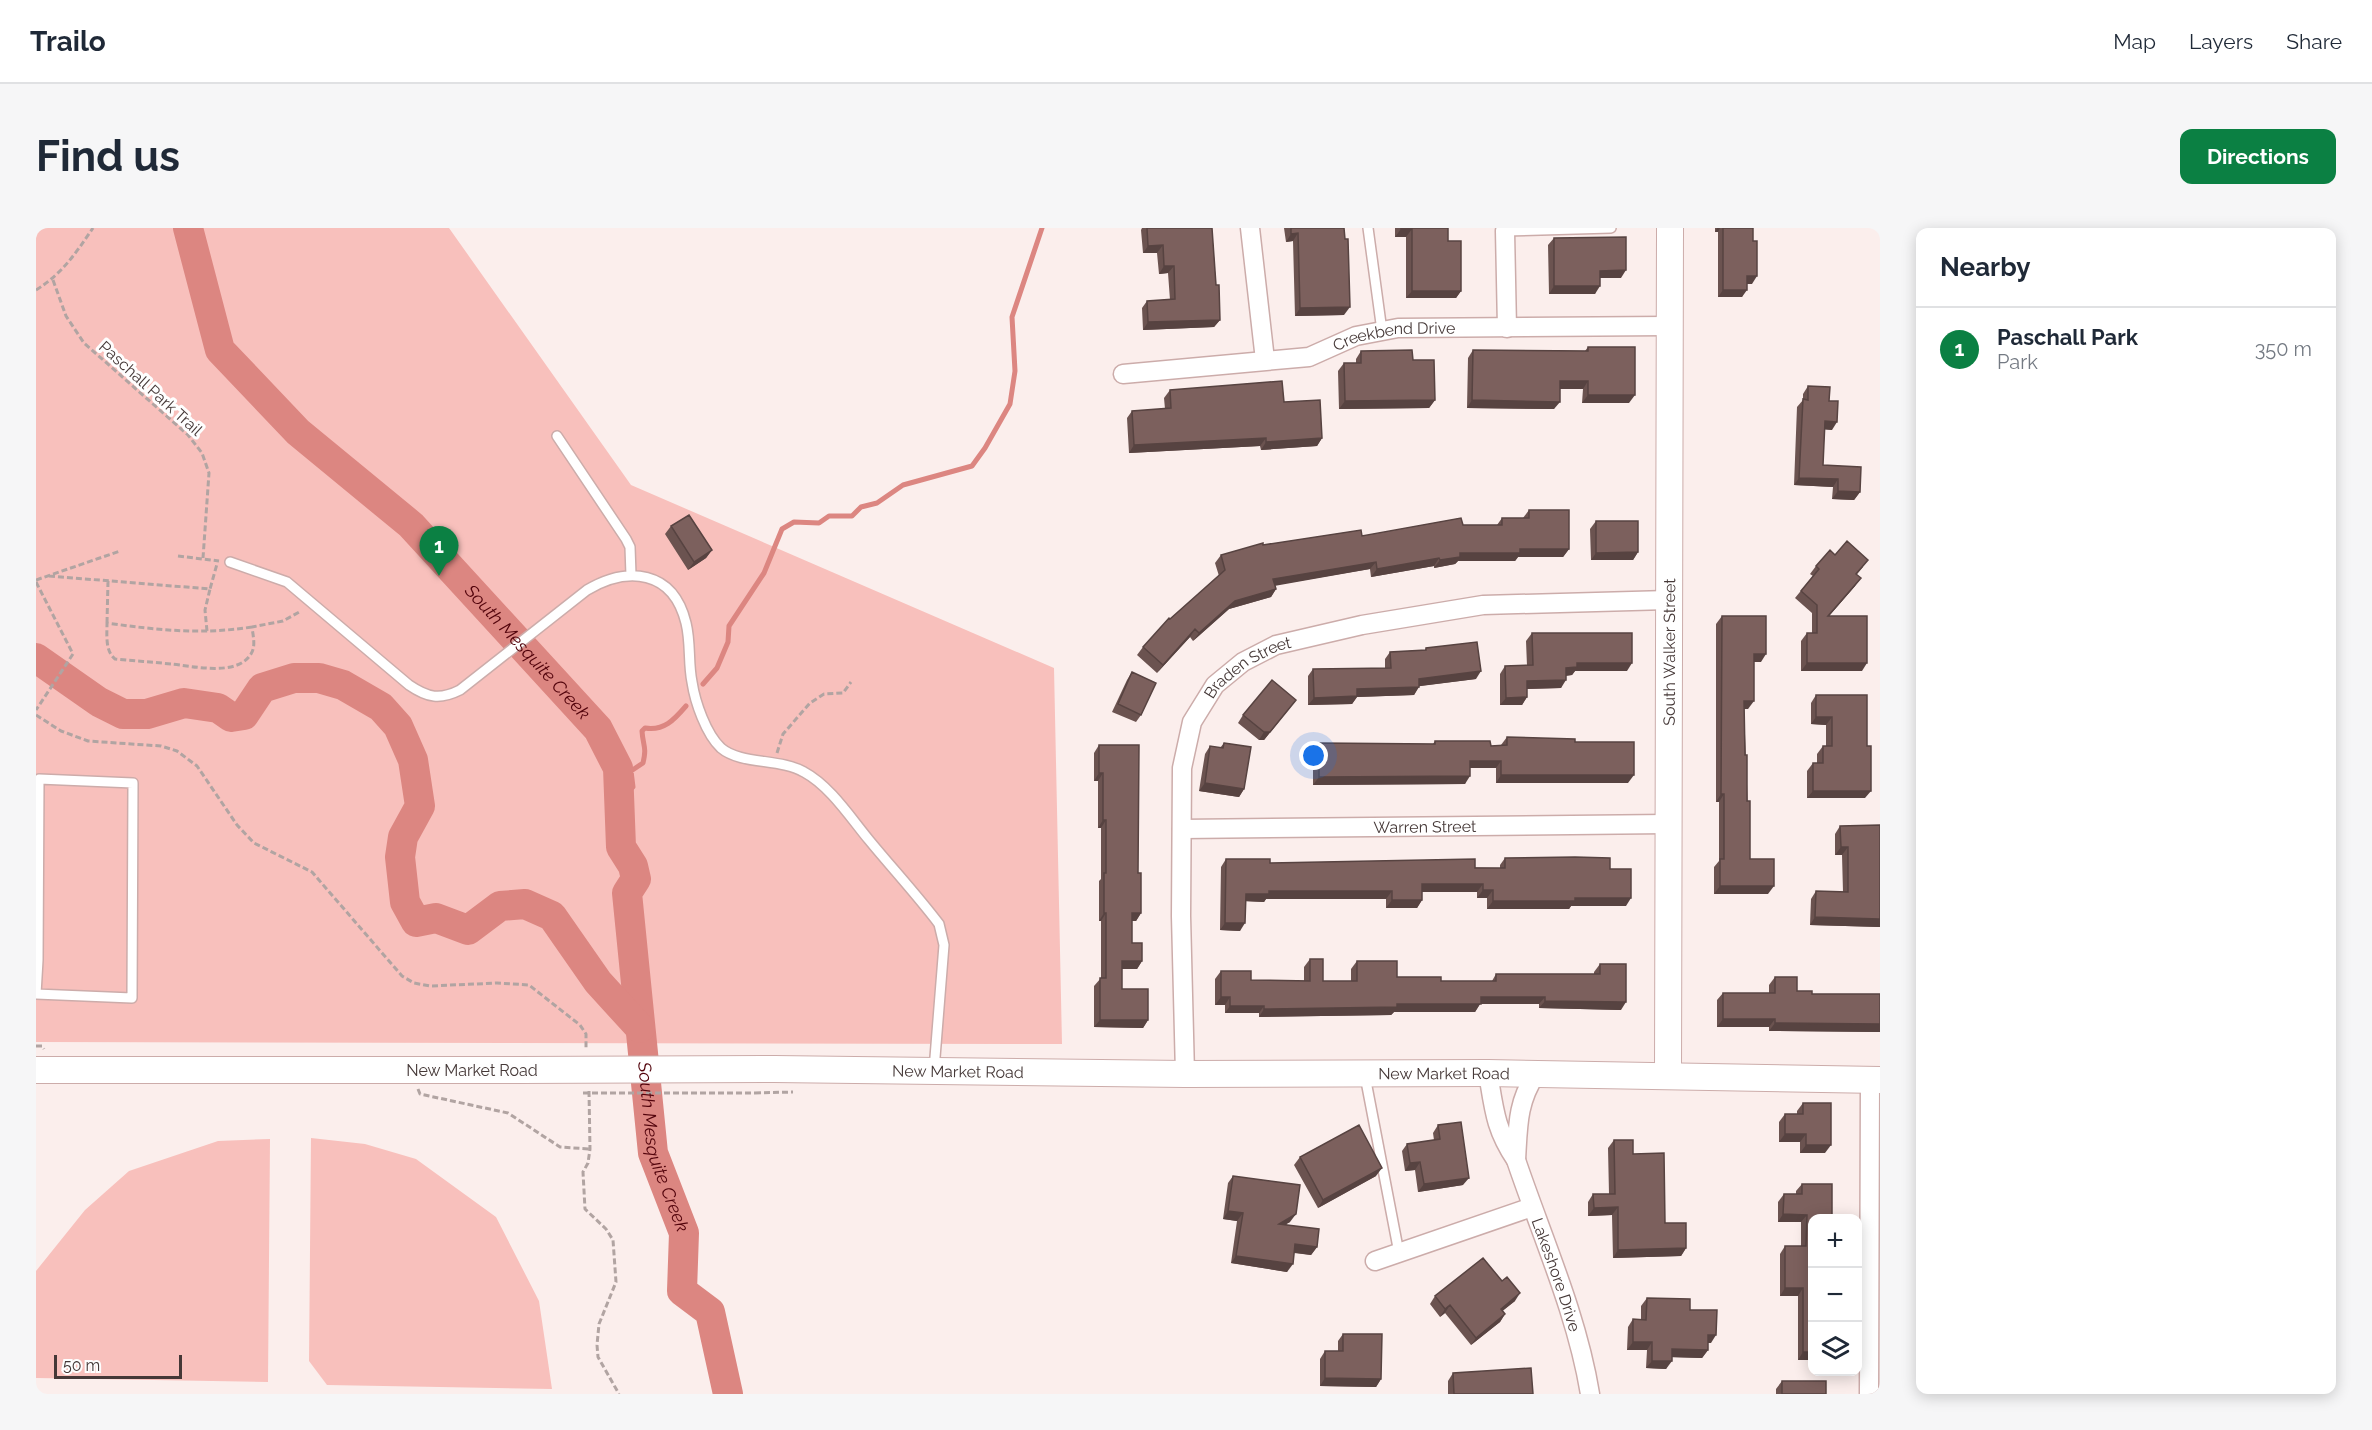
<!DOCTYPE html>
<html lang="en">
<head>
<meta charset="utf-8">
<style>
	:root { --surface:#fff; --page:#f6f6f7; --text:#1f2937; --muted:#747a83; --line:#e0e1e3; --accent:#0b8043 }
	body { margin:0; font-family:Raleway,sans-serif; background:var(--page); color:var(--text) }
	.controls { position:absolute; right:18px; bottom:18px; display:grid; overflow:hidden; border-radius:12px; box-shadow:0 3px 15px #0003 }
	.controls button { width:54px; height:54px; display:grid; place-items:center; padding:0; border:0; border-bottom:2px solid var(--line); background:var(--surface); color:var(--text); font:30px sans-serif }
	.scale { position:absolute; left:18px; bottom:15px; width:128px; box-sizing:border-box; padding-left:6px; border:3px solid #453837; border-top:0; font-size:16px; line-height:21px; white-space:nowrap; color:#453837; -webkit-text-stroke:4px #fefefe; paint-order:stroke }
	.you { position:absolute; left:1278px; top:528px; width:21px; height:21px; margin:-15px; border:4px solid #fff; border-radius:50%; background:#1a73e8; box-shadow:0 0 0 9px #1a73e833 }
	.badge { display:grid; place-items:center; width:39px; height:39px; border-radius:50%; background:var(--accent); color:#fff; font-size:20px; font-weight:700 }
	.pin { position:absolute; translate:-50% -50px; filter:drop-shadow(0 2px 3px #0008) }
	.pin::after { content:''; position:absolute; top:32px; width:21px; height:18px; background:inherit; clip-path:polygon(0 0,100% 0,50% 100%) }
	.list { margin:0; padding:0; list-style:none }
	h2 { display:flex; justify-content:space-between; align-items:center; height:78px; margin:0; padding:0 24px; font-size:26px }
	h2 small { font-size:20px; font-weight:400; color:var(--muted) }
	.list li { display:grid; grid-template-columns:39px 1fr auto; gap:18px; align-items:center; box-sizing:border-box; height:84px; padding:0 24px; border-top:2px solid var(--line) }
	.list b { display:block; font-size:22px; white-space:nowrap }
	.list p { margin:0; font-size:20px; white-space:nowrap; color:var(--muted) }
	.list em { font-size:20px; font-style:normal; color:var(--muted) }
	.icon { flex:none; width:33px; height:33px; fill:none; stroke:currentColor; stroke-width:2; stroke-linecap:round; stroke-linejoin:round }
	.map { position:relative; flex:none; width:1844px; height:1166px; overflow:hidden; border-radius:12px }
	header { display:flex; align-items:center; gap:36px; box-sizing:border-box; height:84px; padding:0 30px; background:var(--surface); border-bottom:2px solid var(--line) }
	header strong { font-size:28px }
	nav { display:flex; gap:33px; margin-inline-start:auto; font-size:21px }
	.intro { display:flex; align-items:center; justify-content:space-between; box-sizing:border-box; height:144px; padding:0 36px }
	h1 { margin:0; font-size:42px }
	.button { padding:15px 27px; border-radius:12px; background:var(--accent); color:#fff; font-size:21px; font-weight:700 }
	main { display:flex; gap:36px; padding:0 36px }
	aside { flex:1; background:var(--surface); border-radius:12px; box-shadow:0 3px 15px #0003 }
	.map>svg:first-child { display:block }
</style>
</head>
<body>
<header>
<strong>Trailo</strong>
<nav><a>Map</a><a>Layers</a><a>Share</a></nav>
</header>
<div class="intro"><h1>Find us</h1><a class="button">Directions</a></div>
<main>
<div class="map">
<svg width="1844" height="1166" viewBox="0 0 1844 1166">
	<rect width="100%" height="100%" fill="#fbeeec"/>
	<path fill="#f8c0bc" d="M0 0H413L595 257 1018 440 1026 816 0 814Z
		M275 910 329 916 380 931 460 989 503 1073 516 1161 291 1157 273 1133Z
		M234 911 232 1154 0 1150V1043L49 982 93 943 182 913Z"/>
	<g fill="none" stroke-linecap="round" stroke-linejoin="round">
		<path stroke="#dc8681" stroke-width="5" d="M667 456 681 440 692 414 693 398 728 345 746 301 758 294 783 295 793 288H816L825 279 841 275 867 257 936 238 949 220 974 176 979 143 976 89 1006 0
			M583 572 597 559 595 543 607 535C611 518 607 519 606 503L609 500C628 503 638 492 650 478"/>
		<g stroke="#dc8681" stroke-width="30">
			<path id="s1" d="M152 0 184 122 262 204 375 297 562 501 582 540 585 619 597 638 600 651 591 665 617 925 648 1005 646 1063 674 1084 692 1166"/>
			<path d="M0 430 63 474 87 486H111L148 475 182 480 195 489 208 487 226 460 258 450H283L307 457 345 479 362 498 377 532 384 578 367 609 364 629 369 674 380 694 400 690 432 702 464 678 489 676 516 688 562 754 604 800"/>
		</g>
		<g stroke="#ccacaa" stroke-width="12">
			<path id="lane" d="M1332 0 1346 103
				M1469 3 1575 0
				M521 208 590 311 594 319 595 347
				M194 334 251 354 373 457C392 470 404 472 424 462L551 362C592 338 637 342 650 395 655 415 652 435 656 454 659 474 670 506 685 520 705 537 744 530 768 544 794 558 814 589 833 612 856 640 881 667 903 696L908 717 898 842
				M3 551 97 555 96 770 0 766 2 732Z
				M1329 848 1363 1025"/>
		</g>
		<g stroke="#ccacaa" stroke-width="21">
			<g id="street">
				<path d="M1214 0 1229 132"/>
				<path d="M1469 3 1471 100"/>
				<path id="s2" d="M1087 146 1273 129 1320 108 1362 100 1632 98"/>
				<path id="s3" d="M1146 601 1632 596"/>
				<path id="s4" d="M1452 845C1458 881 1459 901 1480 932 1506 1009 1541 1086 1554 1166"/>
				<path id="s5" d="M1149 846 1145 688 1146 540 1156 494 1179 457 1207 434 1240 417 1326 397 1447 377 1632 372"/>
				<path d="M1480 932C1482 899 1481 874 1500 846"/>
				<path d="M1339 1033 1496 979"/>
				<path d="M1833 1166 1834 851"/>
			</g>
		</g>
		<g stroke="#ccacaa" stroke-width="28">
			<g id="secondary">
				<path id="s6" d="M738 841 1149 846 1452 845 1844 852"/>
				<path d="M0 842H484"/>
				<path id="s7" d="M1632 847 1634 0"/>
			</g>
		</g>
		<path stroke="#b1a4a2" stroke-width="3" stroke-dasharray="6 3" stroke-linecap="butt" d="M17 52 30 88 48 115 152 207 166 225 173 245 167 330
			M0 62C27 45 39 26 57 0
			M142 328 183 333
			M13 348 174 361 181 336
			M0 352 84 323
			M0 354 37 426 0 482
			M71 395 72 353
			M216 399C165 407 121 402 71 395 71 407 69 423 79 431 98 433 116 434 135 436 157 438 201 449 215 426 220 418 217 408 216 399L247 393 265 383
			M171 403 169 382 174 361
			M0 487 25 503 52 513 125 518 141 523 161 538 201 597 218 615 276 644 366 748 378 755 394 758 461 755 493 757 544 797 550 806V820
			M741 525 747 506 774 475 788 466 807 465 815 454
			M0 818H6L8 821
			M382 861 384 866 472 885 524 919 554 921
			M553 863 554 921 552 935 547 944 549 981 570 1001 577 1012 580 1054 563 1096 561 1117 562 1129 583 1166
			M719 865 757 864"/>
		<use href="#lane" stroke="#fff" stroke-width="9"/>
		<use href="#street" stroke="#fff" stroke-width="18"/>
		<use href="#secondary" stroke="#fff" stroke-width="26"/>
		<g stroke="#ccacaa" stroke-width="28" stroke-linecap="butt">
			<path id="secondary-bridge" d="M484 842 738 841"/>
		</g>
		<path stroke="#b1a4a2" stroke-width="3" stroke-dasharray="6 3" stroke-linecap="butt" d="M547 865H719"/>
		<use href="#secondary-bridge" stroke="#fff" stroke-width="26"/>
	</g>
	<path fill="#6b5350" d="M1106 0H1176L1180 57 1184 92 1178 99 1107 102 1106 80 1111 73 1134 72 1132 45 1123 46 1121 25H1107L1105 2Z
		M1248 0H1308V87L1259 88 1257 13 1250 14Z
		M1359 0H1412V13L1425 63 1420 70H1370V9H1359Z
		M1679 0H1717L1716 56H1711L1706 69H1682V4H1679Z
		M1518 10 1585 50H1564L1559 66H1513L1512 17Z
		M1552 119 1593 175H1546L1547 161H1524L1518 181 1431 180 1432 130 1437 122 1549 123Z
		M1325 123 1377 132 1399 172 1393 180 1303 181 1302 143 1308 135H1320V131Z
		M1772 158 1793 173 1796 202 1788 201 1787 237 1824 264 1818 272 1796 271 1797 259 1758 257 1761 179 1767 172V166Z
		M1134 162 1248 174 1286 210 1281 218 1225 222 1224 218 1093 225 1091 190 1096 183 1129 181 1128 170Z
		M1493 282 1533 321 1527 329H1482L1479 333H1422L1419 336 1398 340V338L1335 349 1334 341 1239 357 1240 361 1235 369 1193 381 1157 413 1154 409 1121 445 1101 427 1107 419 1183 348 1179 335 1185 327 1227 317 1326 308 1427 297H1461L1466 290H1487Z
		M1560 293 1602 324 1597 332H1555L1554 301Z
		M635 298 676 322 670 330 652 342 629 306Z
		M1799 327 1827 339 1821 346 1819 358 1793 388 1826 443H1765V413L1771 405H1776V385L1759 370 1777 348 1774 346 1780 338Z
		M1686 388 1725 434H1718L1712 481H1708L1714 631 1732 666H1678V639L1683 633V574H1680V396Z
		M1496 405 1591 443H1539L1536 447 1530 448 1525 460 1491 461V469L1486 477H1464V446L1469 438H1491L1490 413Z
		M1390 420 1440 451 1383 458 1378 467 1321 469 1316 476 1272 477V448L1277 441 1349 440V431L1354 424 1389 422Z
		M1096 444 1105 487 1100 494 1076 484 1091 452Z
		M1780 467H1831L1829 570H1771V543L1777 535H1781V526L1787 518H1790V497L1775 496V475Z
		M1260 472 1228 512H1223L1202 495 1207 487Z
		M1471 509 1539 514 1592 555H1460V540H1434L1429 556 1277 557V523L1283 515 1397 516 1399 513 1455 518 1465 517Z
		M1188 515 1208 561 1203 569 1163 563 1169 526 1174 518 1184 520Z
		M1063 517 1102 645 1105 685 1100 693H1096V715L1106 733 1101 741H1086V761L1112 792 1107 800 1058 799V758L1065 750V693H1063V653L1065 651V600H1062V553H1058V525Z
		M1804 598 1844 699 1774 697 1775 671 1780 663 1807 664 1806 627H1799V606Z
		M1469 630 1574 641 1590 678H1535L1533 681H1451V670H1441V664H1386V672L1381 680H1350V671H1230L1228 674 1210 673 1204 703 1184 702 1185 639 1190 631 1234 635 1464 640V637Z
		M1274 731 1287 753H1315V741L1321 733 1361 749 1405 753H1456L1460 746H1558V744L1564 736 1585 782 1503 780V776H1444L1439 784H1358L1355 787 1223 789V785H1189V777H1179V751L1185 743 1215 752 1268 753V739Z
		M1739 749 1761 763 1776 766H1844V804L1733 803V799H1681V772L1687 765H1733V757Z
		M1767 875 1789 925H1764V914H1743V894L1749 886H1761V883Z
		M1402 897 1427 957 1382 964 1379 942 1369 943 1366 923 1371 916 1398 912 1397 905Z
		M1578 912 1597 926 1629 995 1650 1020 1645 1028 1577 1030 1576 987 1552 988V974L1557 966H1573L1572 920Z
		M1264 929 1340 948 1282 980 1258 937Z
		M1197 948 1254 994 1250 996 1281 1019 1275 1027 1258 1025 1251 1044 1195 1035 1201 993 1187 991 1192 955Z
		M1766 956 1776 990V1132H1762V1068H1744V1026L1749 1018H1765V994H1742V974L1748 966H1760V963Z
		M1399 1068 1479 1073 1466 1083 1469 1086 1464 1094 1435 1117 1409 1085 1404 1089 1394 1076Z
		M1611 1070 1654 1082 1675 1115H1672V1122L1666 1130 1636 1129 1630 1141 1610 1140 1611 1122H1591L1592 1099 1597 1091 1605 1092V1078Z
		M1307 1106 1345 1151 1340 1159 1284 1158V1131L1289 1123H1302V1113Z
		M1417 1145 1497 1166H1412V1153Z
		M1746 1153 1790 1166H1740V1161Z"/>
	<path fill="#574341" d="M1681 0H1684L1682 4H1679Z
		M1365 1H1376L1370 9H1359Z
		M1262 5 1257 13 1250 14 1255 6Z
		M1127 17 1121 25H1107L1112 18Z
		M1128 38H1138L1132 45 1123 46Z
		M1590 42 1585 50H1559L1564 43Z
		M1711 48H1721L1716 56H1706Z
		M1518 58H1564L1559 66H1513Z
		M1687 62H1711L1706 69H1682Z
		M1376 63H1425L1420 70H1370Z
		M1314 79 1308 87 1259 88 1264 80Z
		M1184 92 1178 99 1107 102 1112 94Z
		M1524 153H1552L1547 161H1518Z
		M1552 167H1599L1593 175H1546Z
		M1399 172 1393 180 1303 181 1309 173Z
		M1436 172 1524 174 1518 181 1431 180Z
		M1789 193 1801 194 1796 202 1783 201Z
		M1230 210 1224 218 1093 225 1098 217Z
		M1286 210 1281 218 1225 222 1230 214Z
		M1763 250 1802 251 1797 259 1758 257Z
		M1802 263 1824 264 1818 272 1796 271Z
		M1484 321H1533L1527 329H1482L1479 333H1422L1419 336 1398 340 1404 332 1424 325Z
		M676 322 670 330 652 342 658 334Z
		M1602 324 1597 332H1555L1560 325Z
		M1403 330 1398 338 1335 349 1341 341Z
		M1340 334 1334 341 1232 359 1237 351Z
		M1825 350 1819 358 1786 396 1792 388Z
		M1240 361 1235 369 1193 381 1157 413 1163 405 1199 373Z
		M1159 401 1154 409 1121 445 1127 437Z
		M1718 426H1730L1725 434H1712Z
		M1541 435H1596L1591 443H1539L1536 447 1524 448 1530 440Z
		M1771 435H1831L1826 443H1765Z
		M1445 443 1440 451 1377 459 1383 451Z
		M1530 452 1525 460 1485 461 1491 453Z
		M1383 459 1378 467 1321 469 1316 476 1272 477 1278 470 1321 461Z
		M1491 469 1486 477H1464L1470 470Z
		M1260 472 1228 512H1223L1228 504Z
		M1708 473H1718L1712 481H1702Z
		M1780 489H1796L1790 497 1775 496Z
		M1434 533H1465L1460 540H1429Z
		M1063 545H1067L1062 553H1058Z
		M1465 547H1598L1592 555H1460Z
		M1434 548 1429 556 1277 557 1283 549Z
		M1169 555 1208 561 1203 569 1163 563Z
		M1777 563H1835L1829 570H1771Z
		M1685 566H1688L1683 574H1680Z
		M1067 592H1070L1065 600H1062Z
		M1805 619H1812L1806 627H1799Z
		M1386 656H1447L1441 664H1381Z
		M1684 658H1738L1732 666H1678Z
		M1447 662H1457L1451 670H1441Z
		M1233 663H1356L1350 671H1230L1228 674 1205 673 1210 666Z
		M1539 670H1595L1590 678H1535L1533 681H1451L1457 673Z
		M1356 672H1386L1381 680H1350Z
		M1068 685H1070L1065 693H1063Z
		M1096 685H1105L1100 693H1091Z
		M1779 689 1844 691V699L1774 697Z
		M1189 695H1209L1204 703 1184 702Z
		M1086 733H1106L1101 741H1080Z
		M1185 769H1194L1189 777H1179Z
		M1445 769H1509L1503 776H1444L1439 784H1358L1355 787 1223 789 1228 781 1361 776Z
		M1509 773 1590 774 1585 782 1503 780Z
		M1194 778H1228L1223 785H1189Z
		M1687 791H1739L1733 799H1681Z
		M1064 792H1112L1107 800 1058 799Z
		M1739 795 1844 796V804L1733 803Z
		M1749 906H1770L1764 914H1743Z
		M1770 917H1795L1789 925H1764Z
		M1384 934 1379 942 1369 943 1374 935Z
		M1346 940 1340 948 1282 980 1287 972Z
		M1433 950 1427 957 1382 964 1388 956Z
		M1582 979 1576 987 1552 988 1558 980Z
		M1192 983 1207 985 1201 993 1187 991Z
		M1260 986 1254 994 1238 1003 1243 996Z
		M1747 986 1771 987 1765 994H1742Z
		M1259 1016 1281 1019 1275 1027 1254 1024Z
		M1650 1020 1645 1028 1577 1030 1582 1022Z
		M1200 1028 1257 1036 1251 1044 1195 1035Z
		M1749 1060H1767L1762 1068H1744Z
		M1484 1065 1479 1073 1459 1089 1465 1081Z
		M1414 1077 1409 1085 1404 1089 1409 1081Z
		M1469 1086 1464 1094 1435 1117 1440 1110Z
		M1672 1107H1680L1675 1115H1667Z
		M1597 1114H1616L1611 1122H1591Z
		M1636 1121 1672 1122 1666 1130 1630 1129Z
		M1767 1124H1776V1132H1762Z
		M1616 1133H1636L1630 1141 1610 1140Z
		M1289 1150 1345 1151 1340 1159 1284 1158Z"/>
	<path fill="#7c605d" stroke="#574341" stroke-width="1.5" d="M1111 0H1176L1180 57H1183L1184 92 1112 94 1111 73 1139 71 1138 38H1128L1127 17 1112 18Z
		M1255 0H1308L1309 11H1312L1314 79 1264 80 1262 5 1255 6Z
		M1365 0H1412V13H1425V63H1376V1H1365Z
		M1687 0H1717V13H1721V48H1711V62H1687Z
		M1590 9V42L1564 43V58H1518V10Z
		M1552 119H1599V167H1552V153H1524V174L1436 172 1437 122 1552 123Z
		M1376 122 1377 132H1398L1399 172 1309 173 1308 135H1325V123Z
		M1246 153 1248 174 1284 172 1286 210 1230 214V210L1098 217 1096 183 1135 180 1134 162Z
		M1772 158 1794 159 1793 173H1802L1801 194 1789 193 1787 237 1825 239 1824 264 1802 263V251L1763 250 1767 171 1772 172Z
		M1493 282H1533V321H1484V325H1424V329L1404 332 1403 330 1341 341 1340 334 1237 351 1240 361 1199 373 1163 405 1159 401 1127 437 1107 419 1133 390 1134 391 1189 342 1185 327 1227 315V317L1325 302 1326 308 1425 290 1427 297H1466V290H1493Z
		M653 287 676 322 658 334 635 298Z
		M1560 293H1602V324L1560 325Z
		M1811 313 1832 332 1820 346 1825 350 1792 388H1831V435H1771V405H1781V377L1765 363 1783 341 1780 338 1794 322 1799 327Z
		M1686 388H1730V426H1718V473H1708L1709 527H1711V573H1714V631H1738V658H1684V631H1688V566H1685Z
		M1496 405H1596V435H1541V439L1530 440V452L1491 453V469L1470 470 1469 438 1497 437Z
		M1441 414 1445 443 1383 451V459L1321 461V468L1278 470 1277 441 1355 440 1354 424 1390 422V420Z
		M1096 444 1120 455 1105 487 1082 476Z
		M1236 452 1260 472 1234 504H1228L1207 487Z
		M1780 467H1831V518H1835V563H1777V535H1787V518H1796V489H1780Z
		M1471 509 1539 511V514H1598V547H1465V533H1434V548L1283 549V515L1399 516V513H1454L1455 518 1471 517Z
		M1188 515 1215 519 1208 561 1169 555 1174 518 1187 520Z
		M1063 517H1103L1102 645H1105V685H1096V715H1106V733H1086V761H1112V792H1064V750H1070V685H1068V645H1070V592H1067V545H1063Z
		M1844 597V691L1779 689 1780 663 1812 664V619H1805L1804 598Z
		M1539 629 1574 630V641H1595V670H1539V673H1457V662H1447V656H1386V672H1356V663H1233V666H1210L1209 695H1189L1190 631H1234V635L1439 631V640H1469V630Z
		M1274 731H1287V753H1321V733H1361V749H1405V753H1460V746H1564V736H1590V774L1509 773V769H1445V776H1361V779L1228 781V778H1194V769H1185V743H1215V752L1274 753Z
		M1739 749H1761V763H1776V766H1844V796L1739 795V791H1687V765H1739Z
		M1767 875H1795V917H1770V906H1749V886H1767Z
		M1425 894 1433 950 1388 956 1384 934 1374 935 1371 916 1404 911 1402 897Z
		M1323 897 1346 940 1287 972 1264 929Z
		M1578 912H1597V926L1628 925 1629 995H1650V1020L1582 1022V979L1558 980 1557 966H1579Z
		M1197 948 1264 957 1260 986 1243 996 1283 1001 1281 1019 1259 1016 1257 1036 1200 1028 1207 985 1192 983Z
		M1766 956H1796V990H1776V1124H1767V1060H1749V1018H1770L1771 987 1747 986 1748 966H1766Z
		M1447 1030 1466 1053 1471 1049 1484 1065 1465 1081 1469 1086 1440 1110 1414 1077 1409 1081 1399 1068Z
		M1611 1070 1654 1071V1082H1681L1680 1107H1672V1122L1636 1121V1133H1616V1114H1597V1091L1610 1092Z
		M1307 1106H1346L1345 1151 1289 1150V1123H1307Z
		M1495 1140 1497 1166H1418L1417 1145Z
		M1746 1153H1790V1166H1746Z"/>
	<g text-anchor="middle" stroke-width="6" stroke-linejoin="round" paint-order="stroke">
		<g font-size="16" fill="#453837" stroke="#fefefe">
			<text dy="6" stroke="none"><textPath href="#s2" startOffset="276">Creekbend Drive</textPath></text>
			<text transform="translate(115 160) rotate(42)" y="6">Paschall Park Trail</text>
			<text dy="6" stroke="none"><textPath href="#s7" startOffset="423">South Walker Street</textPath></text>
			<text dy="6" stroke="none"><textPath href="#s5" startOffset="434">Braden Street</textPath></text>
			<text dy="6" stroke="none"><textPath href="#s3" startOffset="243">Warren Street</textPath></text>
			<text x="436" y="848">New Market Road</text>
			<text dy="6" stroke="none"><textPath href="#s6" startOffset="184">New Market Road</textPath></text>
			<text dy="6" stroke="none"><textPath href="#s6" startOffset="670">New Market Road</textPath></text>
			<text dy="6" stroke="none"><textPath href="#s4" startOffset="214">Lakeshore Drive</textPath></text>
		</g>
		<g font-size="18" font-style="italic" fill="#52030b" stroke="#fefefe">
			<text dy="6" stroke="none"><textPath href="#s1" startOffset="558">South Mesquite Creek</textPath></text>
			<text dy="6" stroke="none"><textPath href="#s1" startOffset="1095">South Mesquite Creek</textPath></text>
		</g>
	</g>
</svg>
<div class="controls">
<button>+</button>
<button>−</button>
<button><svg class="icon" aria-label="layers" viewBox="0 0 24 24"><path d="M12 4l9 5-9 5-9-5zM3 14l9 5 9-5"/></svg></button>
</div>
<div class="scale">50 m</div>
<div class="you"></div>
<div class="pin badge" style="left:403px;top:348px">1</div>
</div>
<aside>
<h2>Nearby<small></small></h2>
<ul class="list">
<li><span class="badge">1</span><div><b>Paschall Park</b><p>Park</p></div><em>350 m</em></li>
</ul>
</aside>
</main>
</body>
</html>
